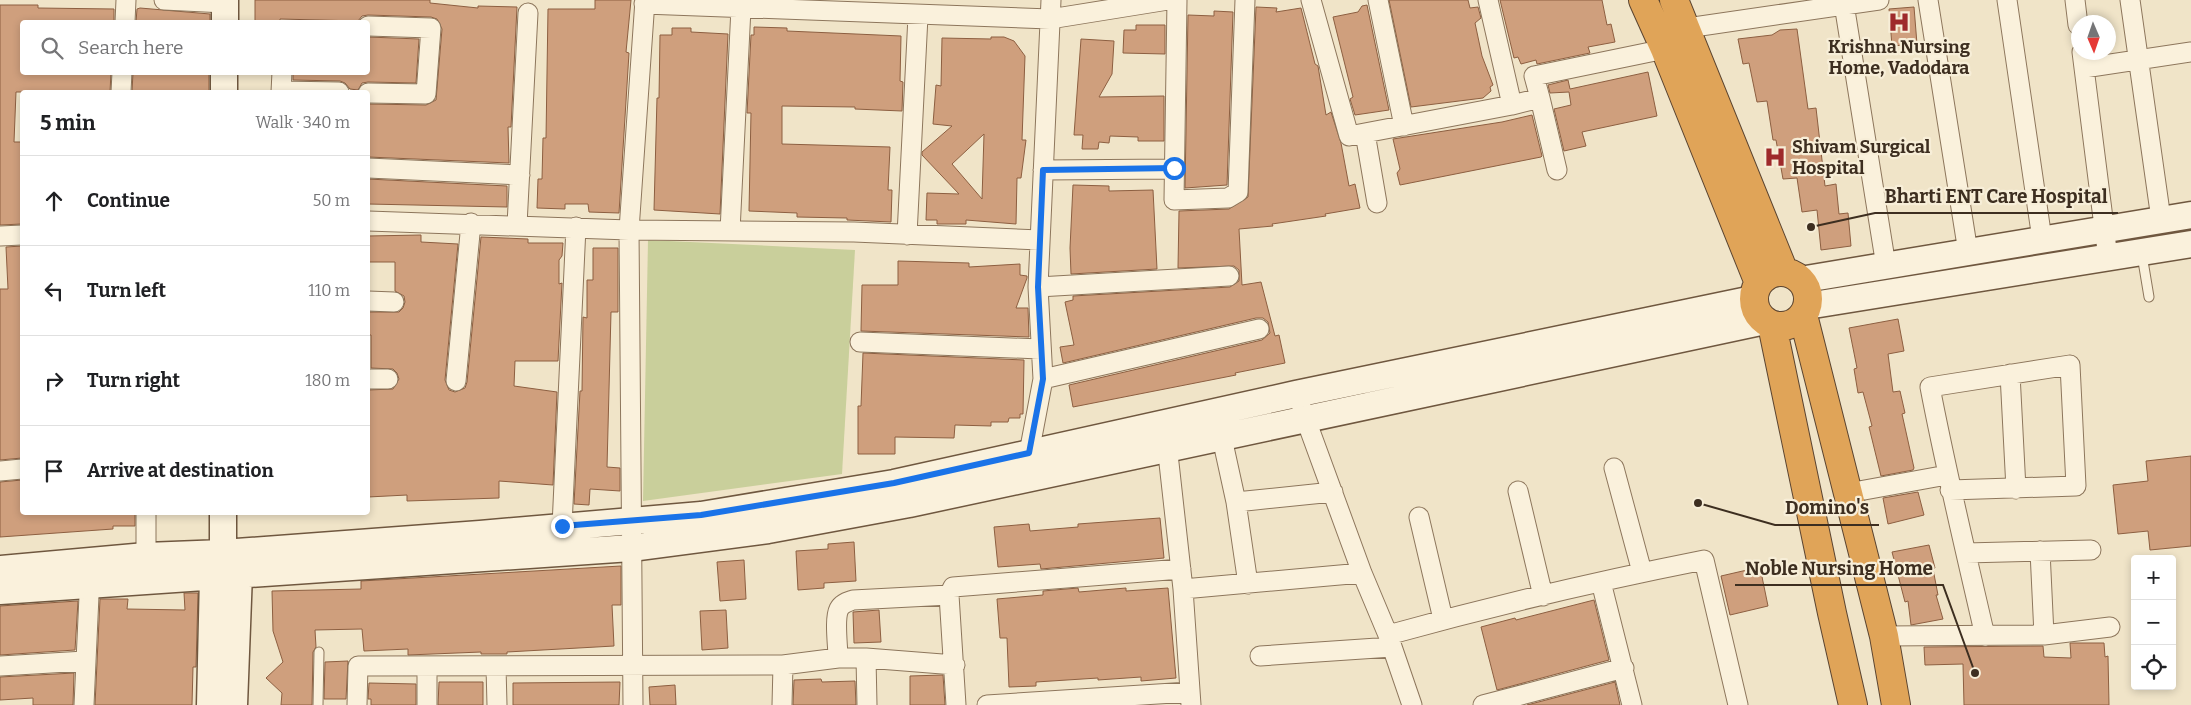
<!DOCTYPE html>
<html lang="en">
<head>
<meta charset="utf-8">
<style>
	:root { --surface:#fff; --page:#f6f6f6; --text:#202124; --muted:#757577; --line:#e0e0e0 }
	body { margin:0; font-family:Bitter,serif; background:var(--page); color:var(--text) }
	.controls { position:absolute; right:15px; bottom:15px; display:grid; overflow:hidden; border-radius:5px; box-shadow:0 2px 8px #0003 }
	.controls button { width:45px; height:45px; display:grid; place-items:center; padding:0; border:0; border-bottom:1px solid var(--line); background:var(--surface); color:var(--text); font:25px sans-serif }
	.compass { position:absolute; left:2071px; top:15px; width:45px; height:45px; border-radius:50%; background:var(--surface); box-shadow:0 2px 8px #0003; rotate:178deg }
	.stop { position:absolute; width:15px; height:15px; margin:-11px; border:4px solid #1a73e8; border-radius:50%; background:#fff }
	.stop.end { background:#1a73e8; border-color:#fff; box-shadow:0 1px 5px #0008 }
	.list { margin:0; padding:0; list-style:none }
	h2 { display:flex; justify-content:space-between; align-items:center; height:65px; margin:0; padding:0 20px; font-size:21px }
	h2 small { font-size:16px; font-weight:400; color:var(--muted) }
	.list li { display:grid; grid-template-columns:32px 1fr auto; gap:15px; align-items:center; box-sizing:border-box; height:90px; padding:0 20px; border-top:1px solid var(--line) }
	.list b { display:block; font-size:19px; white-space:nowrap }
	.list em { font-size:16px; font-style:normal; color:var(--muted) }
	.icon { flex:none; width:28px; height:28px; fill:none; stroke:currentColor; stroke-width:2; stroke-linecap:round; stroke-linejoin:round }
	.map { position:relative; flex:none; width:2191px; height:705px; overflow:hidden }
	.search { position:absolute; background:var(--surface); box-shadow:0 2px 8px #0003; left:20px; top:20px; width:350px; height:55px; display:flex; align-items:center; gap:12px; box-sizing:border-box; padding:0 18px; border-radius:5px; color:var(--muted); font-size:19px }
	.panel { position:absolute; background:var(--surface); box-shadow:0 2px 8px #0003; left:20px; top:90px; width:350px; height:425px; border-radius:5px }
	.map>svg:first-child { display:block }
</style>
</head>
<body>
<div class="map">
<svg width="2191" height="705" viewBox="0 0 2191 705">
	<rect width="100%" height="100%" fill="#f0e4c8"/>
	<path fill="#c9cf9b" d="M648 240 855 250 842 474 643 501Z"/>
	<path fill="#cf9f7d" stroke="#8d5f41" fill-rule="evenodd" d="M255 0H430V3L478 8V6L517 7 511 127H508L509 163 368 157V104L426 105 436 100 442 29 437 19 431 17 368 15 362 16 358 21 280 19V22H255Z
		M595 0H631L626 52 629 53 619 213 589 212 588 204H565V209L537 208 538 179H542L543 138H546L548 9H595Z
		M1389 0H1468L1470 8 1478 7 1481 18 1475 23 1482 56 1493 85 1490 87 1491 91 1483 98 1411 107Z
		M1500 0H1602L1607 25 1611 24 1615 42 1588 47 1590 53 1537 64 1536 60 1521 64 1518 57 1514 58Z
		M0 5H38V8L114 9V22H22V72H111L110 92H16L14 142H22V224L0 225Z
		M1367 5 1389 110 1355 115 1350 99 1353 97 1333 17 1358 12 1362 6Z
		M1256 7 1277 8 1276 12 1301 8 1315 64 1318 66 1326 115 1331 112 1341 143 1349 186 1355 184 1360 208 1325 214 1326 216 1272 224 1273 226 1239 229 1242 285 1261 282 1275 336 1279 335 1285 363 1235 373 1236 375 1073 407 1069 385 1262 340 1270 333 1268 322 1263 318H1256L1063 363 1060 347 1074 345 1065 302 1073 300V296L1230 287 1239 281V270L1234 266 1178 268 1179 211 1229 209 1248 197Z
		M1914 7 1917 44 1892 46 1889 9Z
		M140 8 210 14V22H136L137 9Z
		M1214 11 1233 12 1227 185 1185 188 1188 15 1214 16Z
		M1136 25H1165V54L1123 53 1124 30H1136Z
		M754 27 787 28V31L901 36 900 81 903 82 902 111 855 109V107L782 106V144L890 147 888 190H892L891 222 847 220V218L797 217V213L749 211 751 113H747L751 35H754Z
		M672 28H691V32L728 34 720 214 654 210 657 98H659L660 35H672Z
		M1797 29 1808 109 1816 108 1825 186 1836 184 1839 214 1848 213 1851 246 1821 250 1817 210 1802 212 1797 178 1783 179 1776 140H1773L1767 101 1757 102 1749 63 1743 64 1738 39 1772 35 1780 30Z
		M368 37 419 39 416 83 368 82 362 83 358 90 350 89 345 83 340 81 293 80V72H368Z
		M991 37H1004L1014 41 1025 56 1022 140H1026L1021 178H1017L1016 224 966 220V224H937V220H926L927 193 959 194 922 155V152L952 126 933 124 936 85 941 86 942 38 991 39ZM984 134 982 199 952 164Z
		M1081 39 1114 41 1112 74 1099 97 1164 96V141H1138V137L1110 136 1109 143 1099 142 1098 149H1082L1083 135H1074Z
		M133 72H209V92H132Z
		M1648 72 1657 116 1582 132 1586 146 1564 151 1554 109 1571 105 1569 92 1550 93 1548 85 1568 80 1570 89Z
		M1532 115 1542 156 1541 157 1400 185 1397 173 1400 169 1393 139 1502 122Z
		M368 179 507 186V207L368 204Z
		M1073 185 1109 186V191L1153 190 1157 269 1071 274 1070 248Z
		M421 235V242L458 244 445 380 449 390 455 392 465 388 467 382 481 237 528 239V243H563L562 256 559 260V284L562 283 558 361H515L514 386 557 392 553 485 499 481V498L407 501V495L368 497V390L393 389 399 379 397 373 393 369 371 368V335H368V312H399L403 308 405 302 404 296 395 291V262H368V236Z
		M22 246V458L0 460V289H8L6 247Z
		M593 248H618V312H611L607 467 620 468V491L590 489 589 505 574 504 580 391H582L583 317 587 318V280H593Z
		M898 261 969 263V267L1020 264V275L1027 276V278L1016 308H1028L1029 337 861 331 862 285H898Z
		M1898 319 1904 351 1888 354 1893 392 1900 391 1905 413 1902 414 1914 468 1913 470 1881 476 1869 427 1872 426 1863 392 1858 393 1854 369 1857 368 1849 328Z
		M863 353 1024 360 1023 414H1020V418H1009L1008 422H991V426L955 425 954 438 895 437V454H858V406H861Z
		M2191 456V546L2150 550 2148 531 2118 534 2113 485 2148 481 2146 461Z
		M22 480V512H135V526H113V529L0 537V482Z
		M1918 492 1924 515 1888 524 1883 498Z
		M1160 518 1164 558 1041 569 1040 564 998 567 994 527 1029 524 1030 531 1078 527V524Z
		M854 542 856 581 824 583V588L798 590 796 551 828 549V544Z
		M1929 545 1935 568 1933 569 1938 595H1936L1943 619 1911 625 1908 601 1905 602 1892 552Z
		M744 560 746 599 720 601 717 562Z
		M621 566V605H612L614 646 507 652V654H481V652L408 655V649L364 651 362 629 315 630 316 647 313 652 312 705H281L282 693 266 678 283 662 273 631 272 591 361 589V581Z
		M1760 567 1768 606 1730 615 1721 576Z
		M1078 588 1079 592 1126 588V591L1168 588 1176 678 1141 681V677L1098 680V678L1036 682V686L1009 687 1007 638H1000L997 599 1043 595V591Z
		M184 593H198L196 667H193L192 705H95L100 599H128L127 609 185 610Z
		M1594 600 1609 660 1497 690 1481 627 1515 618 1516 620Z
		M78 601 75 650 0 655V606Z
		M726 610 728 648 702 650 700 611Z
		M879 610 881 642 854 643 853 612Z
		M2070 643H2104L2105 657 2108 656 2109 705H1964L1963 664 1925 665 1924 647 2043 646 2044 657 2071 658Z
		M348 661 346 699H324L325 662Z
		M74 673 73 705H33V698L0 700V677Z
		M943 675 945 705H910V676Z
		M821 679 822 682 855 681 856 705H793L794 680Z
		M439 682H483V705H438Z
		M620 682 619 705H513V683Z
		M1615 682 1620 705H1527Z
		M369 683 416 684V705H371V699H368Z
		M675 685 676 705H650L649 687Z"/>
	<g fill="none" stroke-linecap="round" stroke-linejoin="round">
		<g stroke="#8d765c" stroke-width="11">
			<path id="lane" d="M2142 255 2149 297
				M318 705 319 652"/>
		</g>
		<g stroke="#8d765c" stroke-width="21">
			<path id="street" d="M164 0 225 3
				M1177 0 1174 200 1228 198 1238 192 1245 0
				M1311 0 1349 136 1512 105 1488 0
				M1378 0 1404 126
				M1928 0 1968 252
				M2007 0 2042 239
				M2075 0 2078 25
				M2130 0 2161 219
				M644 4 1050 19 1168 0
				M1844 4 1886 266
				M125 22 126 0
				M368 26 431 28 426 94 368 93
				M1687 28 1879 0
				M2082 52 2108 258
				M2084 68 2191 52
				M281 91 339 92
				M121 92 122 72
				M281 92 282 72
				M1540 98 1557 170
				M1512 105 1540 98 1534 76 1665 49
				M1365 133 1377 203
				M368 168 520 175
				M1043 170 1174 169
				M368 221 629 230 854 232 1040 240
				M517 225 528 13
				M730 231 741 8
				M907 235 918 16
				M0 236 22 235
				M1038 287 1229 276
				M368 301 394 302
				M860 342 1040 349
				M2010 374 2016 489
				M368 379H388
				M1043 379 1259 329
				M456 381 471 223
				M1302 409 1362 573 1388 635 1412 705
				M1166 436 1183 589 1191 705
				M1222 438 1236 502 1248 584
				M1029 453 1043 379 1038 287 1051 0
				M1614 468 1642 572
				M0 471 22 469
				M1950 490 2076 486 2070 365 1930 387C1946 471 1966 553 1985 636
				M1518 491 1543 596
				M1848 493 1947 475
				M1236 502 1333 492
				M146 512V556
				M1419 517 1443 619
				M562 526 576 227
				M2040 551 2044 635
				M1966 553 2091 550
				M1601 582 1632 705
				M1183 589 1362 573
				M1388 635C1492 606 1598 581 1704 560L1738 705
				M1884 636 2044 635 2110 627
				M1260 656 1392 647
				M838 658C838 646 834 619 839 609 842 603 848 602 853 600L949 595
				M866 658 867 705
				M0 666 85 661
				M427 666V705
				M496 667 497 705
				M84 705 90 574
				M357 705 358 666 783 665 838 658H866L955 665
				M633 705 629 230 645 0
				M782 705 783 665
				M956 705 949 595 953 587 1181 569
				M987 705 1189 692
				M1483 705 1624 668"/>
		</g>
		<g stroke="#6f573f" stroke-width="29">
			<path id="secondary" d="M225 22V0
				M224 92V72
				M1800 280 2191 215
				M1807 306 2191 244
				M0 569 146 556 223 553 480 534 701 515 894 483 1296 394 1753 299
				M223 569V512
				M0 591 631 548 768 530 909 504 1765 321
				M210 705 213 576
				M234 705 239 573"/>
		</g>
		<g stroke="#5b4430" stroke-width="30">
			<path id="highway" d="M1643 0 1665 49 1759 283
				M1674 0 1784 272
				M1754 299a27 27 0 1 1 54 0a27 27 0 1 1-54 0Z
				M1803 315 1884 636 1896 705
				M1772 325 1832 613 1853 705"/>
		</g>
		<use href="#lane" stroke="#faf1dc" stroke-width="9"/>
		<use href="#street" stroke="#faf1dc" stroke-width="19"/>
		<use href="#secondary" stroke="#faf1dc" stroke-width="26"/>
		<use href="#highway" stroke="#e0a458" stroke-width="28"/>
	</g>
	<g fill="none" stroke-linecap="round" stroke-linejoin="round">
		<path stroke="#1a73e8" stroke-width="6" d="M562 526 701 515 894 483 1029 453 1043 379 1038 287 1043 170 1174 168"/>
	</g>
	<defs>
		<g id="hospital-bare" transform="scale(1.725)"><path d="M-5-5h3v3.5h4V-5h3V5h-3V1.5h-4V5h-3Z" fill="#9e2a2b" stroke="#f7eed8" stroke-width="2.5" paint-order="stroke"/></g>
	</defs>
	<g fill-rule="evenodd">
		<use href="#hospital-bare" x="1899" y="22"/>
		<use href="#hospital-bare" x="1775" y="157"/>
	</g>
	<g text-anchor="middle" stroke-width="4.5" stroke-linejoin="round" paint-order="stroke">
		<g font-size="18" font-weight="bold" fill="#3d2e20" stroke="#f7eed8">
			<text x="1899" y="53">Krishna Nursing<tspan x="1899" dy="21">Home, Vadodara</tspan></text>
			<text x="1792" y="153" text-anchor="start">Shivam Surgical<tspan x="1792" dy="21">Hospital</tspan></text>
		</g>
	</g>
	<path fill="none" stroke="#3d2e20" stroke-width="2" d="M1811 227L1875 213H2118M1698 503L1775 525H1879M1975 673L1943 585H1735"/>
	<g fill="#3d2e20" stroke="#f7eed8" stroke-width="2">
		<circle cx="1811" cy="227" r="5"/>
		<circle cx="1698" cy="503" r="5"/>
		<circle cx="1975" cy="673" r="5"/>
	</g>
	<g font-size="19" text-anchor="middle" font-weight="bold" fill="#3d2e20" stroke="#f7eed8" stroke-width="4.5" stroke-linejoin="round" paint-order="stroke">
		<text x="1996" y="203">Bharti ENT Care Hospital</text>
		<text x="1827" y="514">Domino's</text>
		<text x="1839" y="575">Noble Nursing Home</text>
	</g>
</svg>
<div class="controls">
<button>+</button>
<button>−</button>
<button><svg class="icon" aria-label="locate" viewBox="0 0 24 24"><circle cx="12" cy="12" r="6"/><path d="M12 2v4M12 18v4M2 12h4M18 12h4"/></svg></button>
</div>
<svg class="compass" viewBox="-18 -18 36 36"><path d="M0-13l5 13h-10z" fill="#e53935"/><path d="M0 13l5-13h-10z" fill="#757577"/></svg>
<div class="stop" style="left:1174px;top:168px"></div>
<div class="stop end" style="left:562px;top:526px"></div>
<div class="search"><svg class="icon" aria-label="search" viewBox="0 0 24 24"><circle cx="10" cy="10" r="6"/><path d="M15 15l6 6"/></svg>Search here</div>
<section class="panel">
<h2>5 min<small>Walk · 340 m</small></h2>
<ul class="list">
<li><svg class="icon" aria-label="ahead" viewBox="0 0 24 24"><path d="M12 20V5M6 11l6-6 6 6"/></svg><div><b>Continue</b></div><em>50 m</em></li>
<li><svg class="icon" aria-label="left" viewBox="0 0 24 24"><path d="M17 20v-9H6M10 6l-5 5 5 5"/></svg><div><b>Turn left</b></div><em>110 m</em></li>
<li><svg class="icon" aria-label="right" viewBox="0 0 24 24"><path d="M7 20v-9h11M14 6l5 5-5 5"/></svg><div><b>Turn right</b></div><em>180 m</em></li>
<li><svg class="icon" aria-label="arrive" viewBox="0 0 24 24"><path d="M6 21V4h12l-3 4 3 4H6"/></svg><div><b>Arrive at destination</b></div></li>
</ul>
</section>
</div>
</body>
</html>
